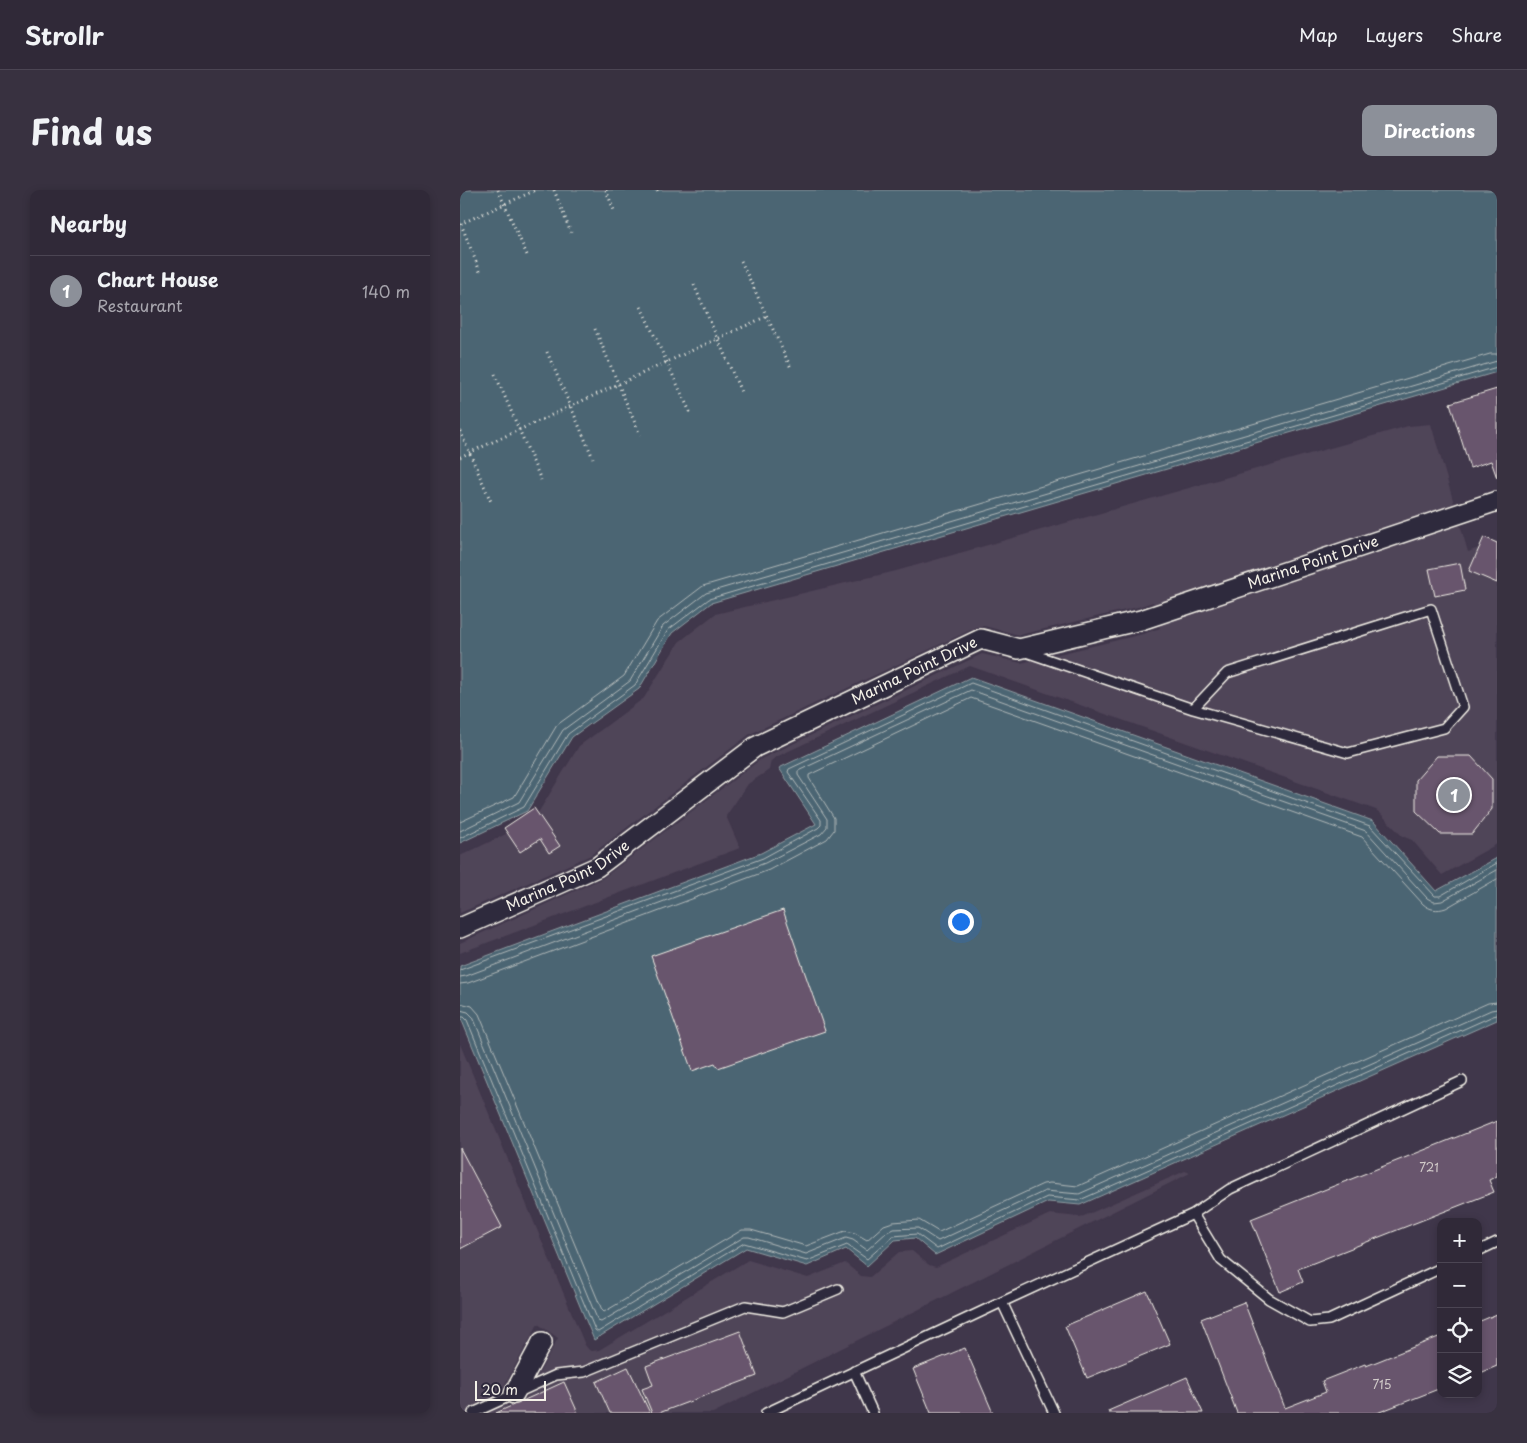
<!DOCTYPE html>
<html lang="en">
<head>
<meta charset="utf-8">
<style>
	:root { --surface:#302938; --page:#383140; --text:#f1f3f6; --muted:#a8a6ae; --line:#4b4553; --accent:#8c9099 }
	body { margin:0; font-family:"Playpen Sans",sans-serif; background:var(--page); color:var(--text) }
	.controls { position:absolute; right:15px; bottom:15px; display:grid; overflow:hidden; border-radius:10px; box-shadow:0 2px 8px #0003 }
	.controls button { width:45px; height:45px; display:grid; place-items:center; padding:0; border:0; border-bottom:1px solid var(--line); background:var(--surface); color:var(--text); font:25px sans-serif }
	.scale { position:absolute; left:15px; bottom:12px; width:71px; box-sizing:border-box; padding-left:5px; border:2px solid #f4f1e8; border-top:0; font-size:14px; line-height:18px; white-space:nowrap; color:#f4f1e8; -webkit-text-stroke:4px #2f2a3d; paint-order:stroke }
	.you { position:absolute; left:500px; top:731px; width:18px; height:18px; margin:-12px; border:4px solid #fff; border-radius:50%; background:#1a73e8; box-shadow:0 0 0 8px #1a73e833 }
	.badge { display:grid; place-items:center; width:32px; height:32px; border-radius:50%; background:var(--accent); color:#fff; font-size:16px; font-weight:700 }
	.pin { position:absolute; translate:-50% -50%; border:2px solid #fff; box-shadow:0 1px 5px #0006 }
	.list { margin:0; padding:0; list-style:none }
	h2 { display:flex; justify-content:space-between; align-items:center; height:65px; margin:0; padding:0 20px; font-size:21px }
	h2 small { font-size:16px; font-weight:400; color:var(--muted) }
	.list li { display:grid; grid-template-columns:32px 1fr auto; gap:15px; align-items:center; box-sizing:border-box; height:70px; padding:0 20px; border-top:1px solid var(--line) }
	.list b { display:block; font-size:19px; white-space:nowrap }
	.list p { margin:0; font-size:16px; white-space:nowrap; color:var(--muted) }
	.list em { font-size:16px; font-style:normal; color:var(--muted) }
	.icon { flex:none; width:28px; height:28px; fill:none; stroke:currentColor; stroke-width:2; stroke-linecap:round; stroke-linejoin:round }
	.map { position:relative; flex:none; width:1037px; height:1223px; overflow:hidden; border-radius:10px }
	header { display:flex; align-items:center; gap:30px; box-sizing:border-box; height:70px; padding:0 25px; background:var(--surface); border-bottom:1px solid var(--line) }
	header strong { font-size:24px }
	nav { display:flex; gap:28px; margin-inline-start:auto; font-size:18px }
	.intro { display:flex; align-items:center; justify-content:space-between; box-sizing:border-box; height:120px; padding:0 30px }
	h1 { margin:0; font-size:35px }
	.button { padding:12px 22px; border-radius:10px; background:var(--accent); color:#fff; font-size:18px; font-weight:700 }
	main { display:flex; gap:30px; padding:0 30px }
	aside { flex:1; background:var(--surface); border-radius:10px; box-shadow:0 2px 8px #0003 }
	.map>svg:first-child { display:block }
</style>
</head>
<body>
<header>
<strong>Strollr</strong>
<nav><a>Map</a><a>Layers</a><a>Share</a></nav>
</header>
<div class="intro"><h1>Find us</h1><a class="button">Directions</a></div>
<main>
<aside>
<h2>Nearby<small></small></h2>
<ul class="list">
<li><span class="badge">1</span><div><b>Chart House</b><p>Restaurant</p></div><em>140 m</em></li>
</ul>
</aside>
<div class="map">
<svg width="1037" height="1223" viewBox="0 0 1037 1223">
	<rect width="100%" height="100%" fill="#40374b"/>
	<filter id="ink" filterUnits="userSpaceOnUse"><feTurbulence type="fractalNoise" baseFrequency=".02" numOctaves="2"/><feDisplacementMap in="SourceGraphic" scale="10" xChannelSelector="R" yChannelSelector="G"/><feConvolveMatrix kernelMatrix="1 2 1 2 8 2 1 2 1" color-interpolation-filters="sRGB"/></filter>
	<g filter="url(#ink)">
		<path fill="#4f4458" d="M971 234 1008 362 1037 351V654L982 685 952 650 942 646 920 623 916 620 510 476 316 567 311 571 309 580 288 594 266 626 280 658 0 763V753L143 688 301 569 522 464 561 473 683 444 700 438 693 412 678 417 559 445 524 436 517 437 290 544 131 665 0 723V666L71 632 78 623 119 556 184 508 219 452 255 424 436 381 948 236Z
			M0 854 125 1155 129 1160 132 1161 139 1160 288 1070 348 1088 385 1073 401 1086 410 1087 439 1062 452 1061 469 1075 476 1077 590 1024 619 1027 624 1026 725 981 730 983 253 1223H58L98 1148 78 1134 37 1209 57 1223H0Z"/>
		<path fill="#4c6573" stroke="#8f9da2" d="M0 0H1037V182L251 413 212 443 179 499 112 547 67 621 0 653Z
			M511 487 913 631 976 701 1037 668V830L620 1015 588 1012 475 1065 455 1048 435 1050 407 1076 386 1059 347 1076 286 1058 134 1150 0 826V776L301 663 356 634 319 578Z"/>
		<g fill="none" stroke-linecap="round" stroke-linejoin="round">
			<path stroke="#b1b9b9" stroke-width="1" d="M0 632 54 607 97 535 164 486 197 431 243 396 1030 164H1037
				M0 641 59 612 103 540 170 491 203 436 246 403 1037 171
				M0 648 64 617 108 544 175 495 208 440 249 409 1037 177
				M0 780 303 668 358 638 361 635V630L328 582 329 579 511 493 910 636 975 706H980L1037 673
				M0 787 6 786 305 673 361 644 367 637V629L338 585V581L511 500 906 641 967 708 974 712 982 711 1037 680
				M0 794 8 793 309 680 367 649 374 640V628L349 588V585L511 508 902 647 963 714C970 720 977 721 986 718L1037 689
				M0 813 12 816 19 824 142 1120 144 1122 282 1040H291L346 1056 385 1041 395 1043 407 1050 424 1035 433 1032 459 1030 479 1042 583 994 590 993 618 996 1028 813 1037 812
				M0 820 8 822 13 827 138 1131 141 1132 284 1047H289L346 1064 386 1048 393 1050 407 1060 427 1042 433 1039 458 1038 478 1051 585 1001 619 1004 1031 820 1037 819
				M0 827H4L7 830 135 1140 138 1142 284 1053 347 1071 387 1055 407 1069 433 1046 457 1044 477 1059 587 1007 620 1010 1033 826 1037 825"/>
		</g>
		<path fill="#67546d" stroke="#f4f1e8" d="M1037 199V288L1031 271 1010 278 990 213Z
			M1024 347 1037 353V393L1009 381Z
			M1000 373 1005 400 975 406 969 379Z
			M977 566H1011L1032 589V619L1012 644H980L956 621V590Z
			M74 618 100 656 89 663 80 649 60 662 44 638Z
			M323 720 365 841 258 878 255 873 232 881 191 766Z
			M1037 931V986L1029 990 1034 1002 838 1079 843 1092 820 1102 791 1029Z
			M0 958 42 1037 0 1059Z
			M687 1101 710 1154 627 1188 605 1136Z
			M784 1112 825 1218 866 1202 862 1191 905 1174 906 1176 981 1146V1198L917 1223H777L741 1129Z
			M1037 1124V1176L1018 1184V1132Z
			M280 1141 297 1186 199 1223H192L182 1199 193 1195 186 1176Z
			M505 1158 533 1223H471L453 1179Z
			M168 1177 190 1223H150L136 1192Z
			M727 1187 743 1223H649L648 1221Z
			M104 1192 118 1223H36Z"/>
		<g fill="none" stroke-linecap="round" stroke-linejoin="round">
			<g stroke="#f4f1e8" stroke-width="12">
				<path id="lane" d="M971 419 1003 517 984 538 888 563 733 519 767 483Z
					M566 462 733 519
					M733 1024 761 1070 809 1109 850 1132 869 1130 981 1078
					M1018 1061 1037 1052
					M542 1112 594 1223
					M394 1181 413 1223
					M13 1223 96 1185 124 1182 285 1116 323 1122 378 1099
					M306 1223 542 1112 733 1024 770 999 1002 891"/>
			</g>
			<g stroke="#f4f1e8" stroke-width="22">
				<g id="street">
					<path id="s1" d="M0 738 137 677 295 557 521 449 559 459 681 430 1037 311"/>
					<path d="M54 1204 82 1152"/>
				</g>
			</g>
			<path stroke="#f4f1e8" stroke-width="3" stroke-dasharray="1 4" stroke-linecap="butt" d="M38 0 67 65
				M94 0 111 43
				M146 0 155 23
				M197 0 198 3
				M0 34 76 0
				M1 34 21 84
				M281 71 331 178
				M234 95 281 202
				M181 117 231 224
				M135 139 180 245
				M87 162 133 268
				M35 184 81 290
				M0 241 32 314
				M0 267 307 126"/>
			<use href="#lane" stroke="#2f2a3d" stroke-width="9"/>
			<use href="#street" stroke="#2f2a3d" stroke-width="19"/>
		</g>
	</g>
	<g text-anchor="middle" stroke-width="4.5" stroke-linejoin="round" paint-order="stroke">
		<g font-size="12" fill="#d1cac9">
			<text x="969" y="982">721</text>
			<text x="922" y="1199">715</text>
		</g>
		<g font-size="15" fill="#f4f1e8" stroke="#2f2a3d">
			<text dy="5" stroke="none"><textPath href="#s1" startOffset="945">Marina Point Drive</textPath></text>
			<text dy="5" stroke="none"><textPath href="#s1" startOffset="525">Marina Point Drive</textPath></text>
			<text dy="5" stroke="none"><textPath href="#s1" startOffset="120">Marina Point Drive</textPath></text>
		</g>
	</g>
</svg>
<div class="controls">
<button>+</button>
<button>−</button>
<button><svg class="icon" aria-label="locate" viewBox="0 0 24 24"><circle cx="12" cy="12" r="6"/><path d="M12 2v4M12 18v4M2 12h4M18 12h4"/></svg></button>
<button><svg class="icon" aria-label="layers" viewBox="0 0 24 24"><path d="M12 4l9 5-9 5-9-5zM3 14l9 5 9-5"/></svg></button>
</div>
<div class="scale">20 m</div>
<div class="you"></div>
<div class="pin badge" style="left:994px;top:605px">1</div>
</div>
</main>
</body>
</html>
